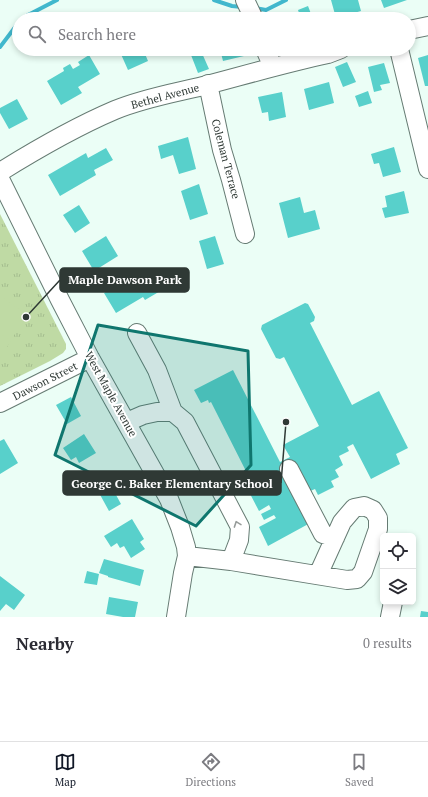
<!DOCTYPE html>
<html lang="en">
<head>
<meta charset="utf-8">
<style>
	:root { --surface:#fff; --page:#f7f7f7; --text:#2b2b33; --muted:#7c7c81; --line:#e1e1e2; --accent:#111827 }
	body { margin:0; font-family:"PT Serif",serif; background:var(--page); color:var(--text) }
	.controls { position:absolute; right:12px; bottom:12px; display:grid; overflow:hidden; border-radius:6px; box-shadow:0 2px 6px #0003 }
	.controls button { width:36px; height:36px; display:grid; place-items:center; padding:0; border:0; border-bottom:1px solid var(--line); background:var(--surface); color:var(--text); font:20px sans-serif }
	.list { margin:0; padding:0; list-style:none }
	h2 { display:flex; justify-content:space-between; align-items:center; height:52px; margin:0; padding:0 16px; font-size:17px }
	h2 small { font-size:13px; font-weight:400; color:var(--muted) }
	.icon { flex:none; width:22px; height:22px; fill:none; stroke:currentColor; stroke-width:2; stroke-linecap:round; stroke-linejoin:round }
	.map { position:relative; flex:none; width:428px; height:617px; overflow:hidden }
	.search { position:absolute; background:var(--surface); box-shadow:0 2px 6px #0003; left:12px; right:12px; top:12px; height:44px; display:flex; align-items:center; gap:10px; box-sizing:border-box; padding:0 14px; border-radius:22px; color:var(--muted); font-size:15px }
	.sheet { height:124px; background:var(--surface) }
	nav { display:flex; justify-content:space-around; align-items:center; box-sizing:border-box; height:56px; border-top:1px solid var(--line); background:var(--surface); font-size:11px; color:var(--muted) }
	nav a { display:grid; justify-items:center; gap:2px }
	nav .on { color:var(--accent) }
	.map>svg:first-child { display:block }
</style>
</head>
<body>
<div class="map">
<svg width="428" height="617" viewBox="0 0 428 617">
	<defs>
		<pattern id="grass-tufts" width="24" height="20" patternUnits="userSpaceOnUse"><rect width="24" height="20" fill="#bfdaa4"/><path d="M3 7l-1-3M5 7V3M7 7l1-3M15 17l-1-3M17 17v-4M19 17l1-3" fill="none" stroke="#a4bc8e"/></pattern>
	</defs>
	<rect width="100%" height="100%" fill="#ebfef6"/>
	<path fill="url(#grass-tufts)" d="M0 214 66 344V349L63 353 50 361 0 386Z"/>
	<path fill="#bfdaa4" d="M0 296 28 315 12 338 0 330Z
		M0 333 11 341 0 358Z"/>
	<g fill="none" stroke-linecap="round" stroke-linejoin="round">
		<path stroke="#41b8cd" stroke-width="4" d="M214 0 232 6 242 7
			M255 8 266 10 286 0
			M22 19 28 15 57 0
			M0 47 19 22"/>
	</g>
	<path fill="#58d0cb" d="M331 0H358L361 11 336 18Z
		M381 0H407L384 8Z
		M308 6 313 19H301L298 10Z
		M126 49H143L148 61 128 70 120 52Z
		M220 49H242L244 56 223 61Z
		M201 51 209 69 198 73 191 55Z
		M89 55 100 74 78 87 82 93 61 105 47 81 64 71 63 68 70 64 73 69 80 65 78 62Z
		M428 55V86H425L418 58Z
		M347 62 356 82 343 87 335 67Z
		M384 63 390 83 380 85 382 90 374 92 368 67Z
		M329 82 334 103 309 110 304 89Z
		M368 91 372 103 359 107 355 96Z
		M282 92 286 117 269 121 268 112 262 113 258 97Z
		M17 99 28 119 9 129 0 113V108Z
		M188 137 196 169 179 174 173 155 161 159 158 146Z
		M394 147 401 172 383 177 379 163 374 164 371 154Z
		M106 148 113 160 94 170 96 175 60 196 48 175 86 153 88 158Z
		M199 184 208 214 190 220 181 191Z
		M404 191 409 213 385 218 382 208 387 207 385 196Z
		M300 197 304 213 315 210 320 229 288 238 279 203Z
		M79 205 90 223 75 233 63 215Z
		M106 236 118 256 94 271 82 251Z
		M215 236 224 264 207 269 199 241Z
		M130 277 138 291 156 280 162 290 145 300 143 297 116 313 104 293Z
		M305 303 308 304 315 317 314 321 310 323 352 405 379 391 408 448 396 454 400 464 371 479 353 444 347 447 349 451 339 456 343 465 335 470 339 477 331 481 334 487 318 495 315 489 308 492 312 522 268 546 259 527 276 518 274 515 264 520 261 514 271 509 269 505 259 511 248 490 254 487 211 402 209 403 208 400 201 403 194 390 233 370 280 462 290 457 283 445 319 426 284 357 280 359 276 358 261 329 262 325Z
		M71 397 81 416 67 424 56 405Z
		M84 434 96 453 79 463 76 457 71 460 63 448Z
		M4 439 18 463 0 474V441Z
		M110 484 121 504 109 511 98 491Z
		M132 519 144 539 140 542 145 549 131 558 124 546 120 548 117 543 111 547 104 536Z
		M104 559 144 570 140 586 108 577V576L99 573Z
		M87 571 99 574 97 585 84 583Z
		M0 576 25 595 14 610 6 604 0 611Z
		M109 597 138 602 135 617H123L106 614Z
		M421 611 428 612V617H420Z"/>
	<g fill="none" stroke-linecap="round" stroke-linejoin="round">
		<g stroke="#667b73" stroke-width="20">
			<path id="minor" d="M245 0 254 19
				M409 30 428 26
				M265 49 273 67
				M399 49 428 169
				M208 84 222 150 231 180 245 234
				M0 172C37 149 75 127 115 110 144 98 174 93 203 86 245 75 286 63 328 54L341 49
				M0 179 60 300 90 358 169 499 180 527 186 547 187 556 183 573 176 617
				M137 333 157 370 173 412 185 422 240 527 239 540 231 561
				M0 403 90 358
				M127 422 143 415 157 412H173
				M289 469 323 534 335 538
				M187 556 231 561 347 580 357 579 363 572 378 529V518L373 510 364 506 354 508 342 522 318 575
				M390 617 393 602"/>
		</g>
		<use href="#minor" stroke="#fff" stroke-width="18"/>
	</g>
	<defs><path id="oneway-chevron" d="M-2-3.5L2.5 0L-2 3.5" fill="none" stroke-width="1.6" stroke-linecap="round" stroke-linejoin="round"/></defs>
	<use stroke="#979c9a" href="#oneway-chevron" transform="translate(237 524) rotate(-110)"/>
	<path fill="#0f766e" fill-opacity="0.2" stroke="#0f766e" stroke-width="3" stroke-linejoin="round" d="M98 325 248 351 251 465 196 526 55 455Z"/>
	<g text-anchor="middle" stroke-width="4" stroke-linejoin="round" paint-order="stroke">
		<g font-size="11" fill="#2f3935" stroke="#fff">
			<text transform="translate(165 96) rotate(-15)" y="4">Bethel Avenue</text>
			<text transform="translate(226 159) rotate(75)" y="4">Coleman Terrace</text>
			<text transform="translate(45 381) rotate(-27)" y="4">Dawson Street</text>
			<text transform="translate(111 394) rotate(61)" y="4">West Maple Avenue</text>
		</g>
	</g>
	<path fill="none" stroke="#2f3935" stroke-width="1.5" d="M26 317L60 280M286 422L281 483"/>
	<g fill="#2f3935" stroke="#fff" stroke-width="1.5">
		<circle cx="26" cy="317" r="4"/>
		<circle cx="286" cy="422" r="4"/>
	</g>
	<g fill="#2f3935" stroke="#2f3935" stroke-width="1.5">
		<rect x="60" y="268" width="129" height="24" rx="4"/>
		<rect x="63" y="471" width="218" height="24" rx="4"/>
	</g>
	<g font-size="12" text-anchor="middle" font-weight="bold" fill="#fff">
		<text x="125" y="284">Maple Dawson Park</text>
		<text x="172" y="488">George C. Baker Elementary School</text>
	</g>
</svg>
<div class="controls">
<button><svg class="icon" aria-label="locate" viewBox="0 0 24 24"><circle cx="12" cy="12" r="6"/><path d="M12 2v4M12 18v4M2 12h4M18 12h4"/></svg></button>
<button><svg class="icon" aria-label="layers" viewBox="0 0 24 24"><path d="M12 4l9 5-9 5-9-5zM3 14l9 5 9-5"/></svg></button>
</div>
<div class="search"><svg class="icon" aria-label="search" viewBox="0 0 24 24"><circle cx="10" cy="10" r="6"/><path d="M15 15l6 6"/></svg>Search here</div>
</div>
<section class="sheet">
<h2>Nearby<small>0 results</small></h2>
<ul class="list">
</ul>
</section>
<nav>
<a class="on"><svg class="icon" aria-label="map" viewBox="0 0 24 24"><path d="M3 6l6-2 6 2 6-2v14l-6 2-6-2-6 2zM9 4v14M15 6v14"/></svg>Map</a>
<a><svg class="icon" aria-label="directions" viewBox="0 0 24 24"><path d="M12 3l9 9-9 9-9-9zM9 14v-3h6M13 9l2 2-2 2"/></svg>Directions</a>
<a><svg class="icon" aria-label="saved" viewBox="0 0 24 24"><path d="M7 4h10v16l-5-4-5 4z"/></svg>Saved</a>
</nav>
</body>
</html>
